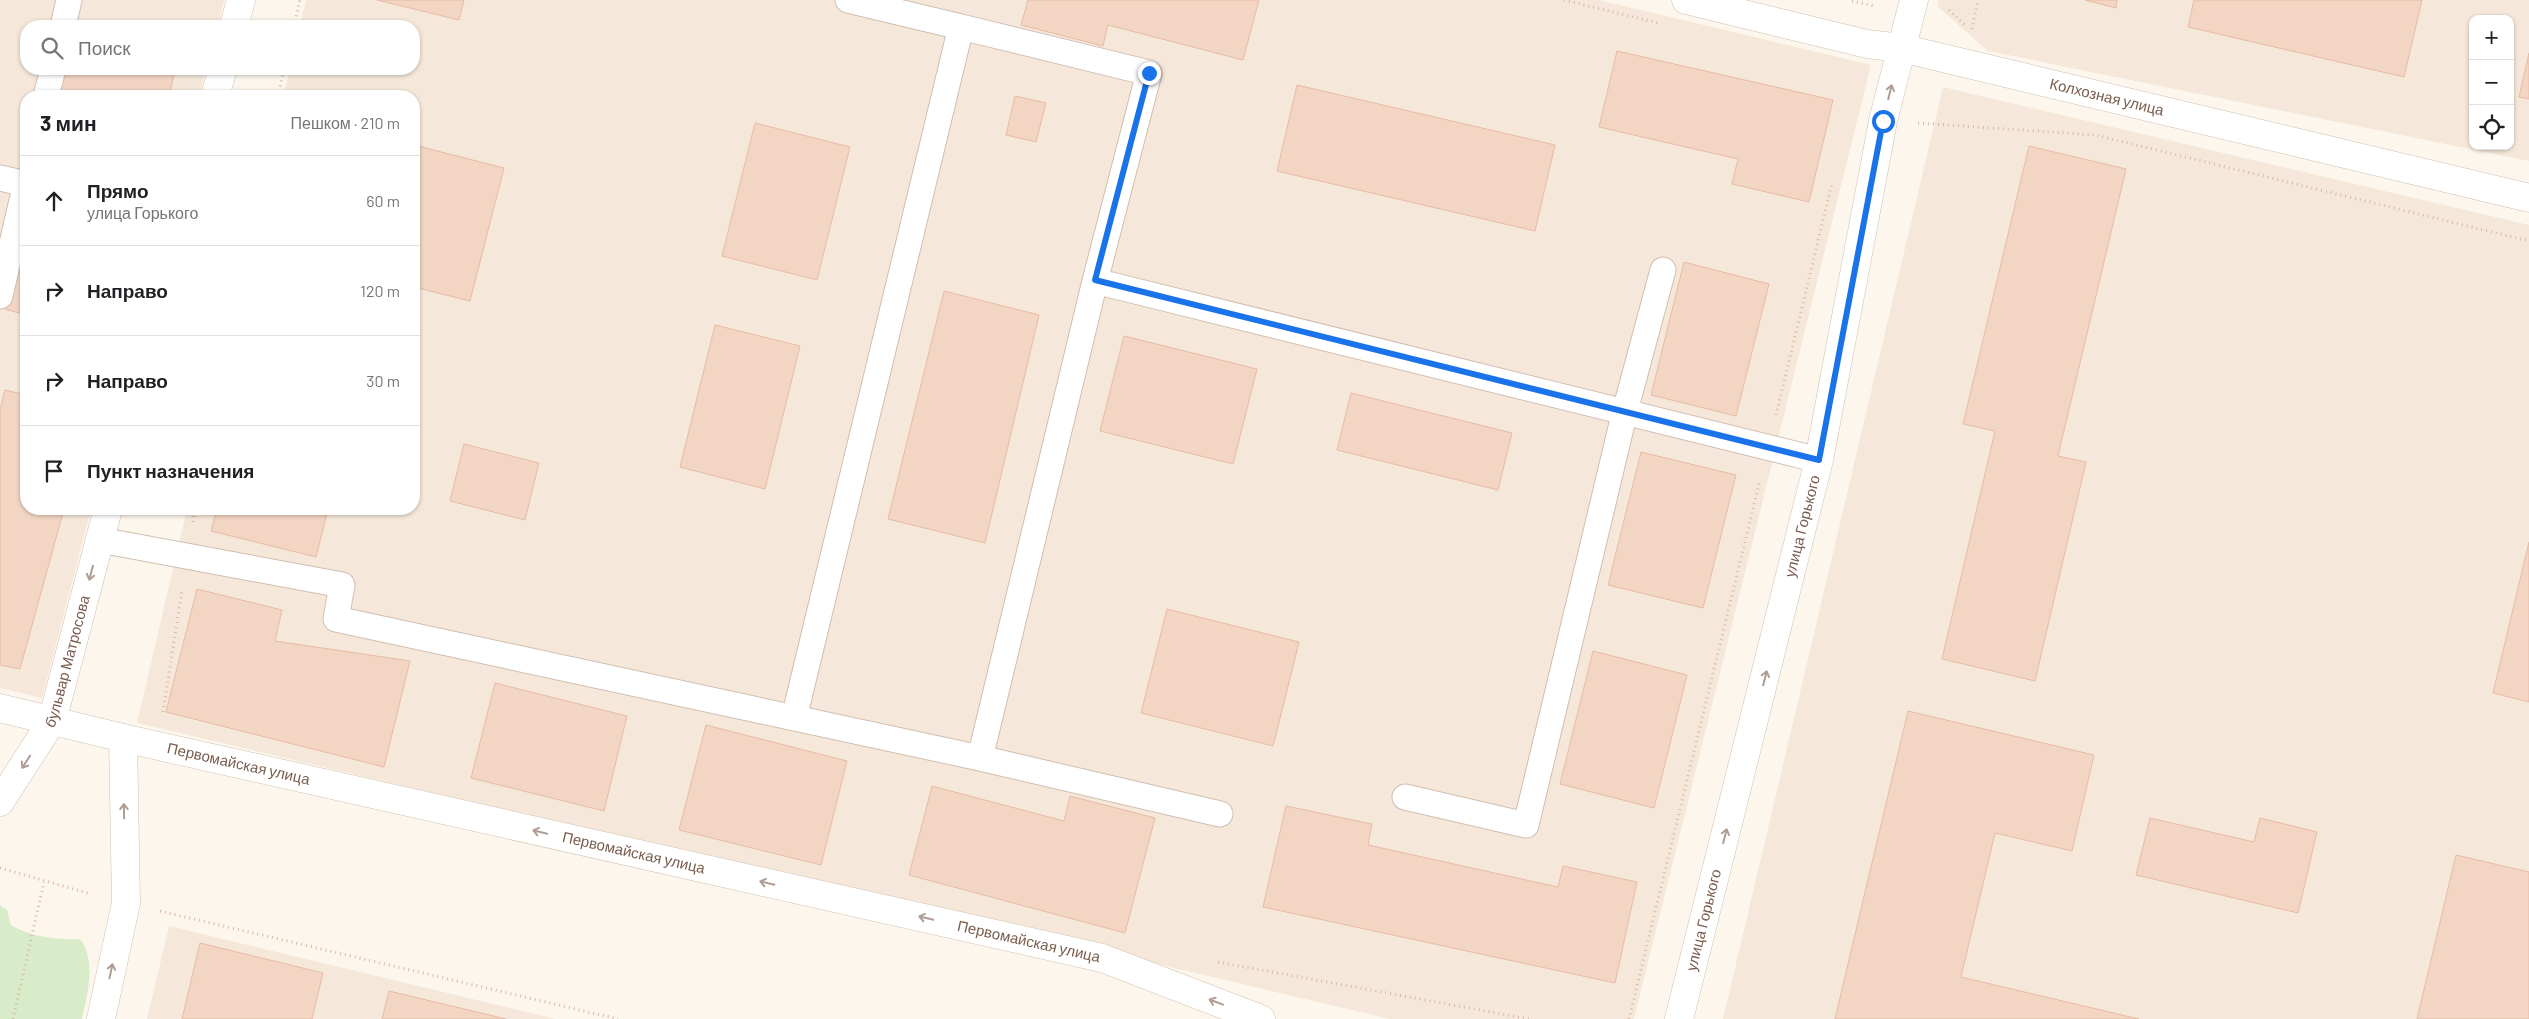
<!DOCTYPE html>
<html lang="ru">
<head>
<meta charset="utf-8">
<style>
	:root { --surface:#fff; --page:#f2f2f2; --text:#202124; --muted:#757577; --line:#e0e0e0 }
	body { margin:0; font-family:Barlow,sans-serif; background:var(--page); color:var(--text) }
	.controls { position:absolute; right:15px; top:15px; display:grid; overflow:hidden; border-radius:10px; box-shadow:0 1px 4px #0004 }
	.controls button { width:45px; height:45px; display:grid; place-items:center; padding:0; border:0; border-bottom:1px solid var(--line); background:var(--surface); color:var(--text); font:25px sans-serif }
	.stop { position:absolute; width:15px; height:15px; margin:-11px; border:4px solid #1a73e8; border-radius:50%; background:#fff }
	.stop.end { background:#1a73e8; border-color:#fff; box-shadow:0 1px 5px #0008 }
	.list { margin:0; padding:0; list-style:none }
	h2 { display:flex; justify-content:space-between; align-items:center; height:65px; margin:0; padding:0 20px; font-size:21px }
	h2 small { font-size:16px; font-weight:400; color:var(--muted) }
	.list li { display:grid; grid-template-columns:32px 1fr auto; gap:15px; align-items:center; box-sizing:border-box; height:90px; padding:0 20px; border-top:1px solid var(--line) }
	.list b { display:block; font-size:19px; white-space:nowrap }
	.list p { margin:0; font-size:16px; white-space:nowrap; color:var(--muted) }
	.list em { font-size:16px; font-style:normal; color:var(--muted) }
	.icon { flex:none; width:28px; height:28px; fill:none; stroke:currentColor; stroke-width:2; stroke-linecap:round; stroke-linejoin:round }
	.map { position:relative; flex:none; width:2529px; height:1019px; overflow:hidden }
	.search { position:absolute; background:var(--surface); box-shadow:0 1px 4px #0004; left:20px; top:20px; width:400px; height:55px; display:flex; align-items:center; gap:12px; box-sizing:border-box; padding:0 18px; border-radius:20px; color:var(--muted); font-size:19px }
	.panel { position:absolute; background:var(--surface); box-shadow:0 1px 4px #0004; left:20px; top:90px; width:400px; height:425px; border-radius:20px }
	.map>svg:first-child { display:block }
</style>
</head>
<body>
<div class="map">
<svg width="2529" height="1019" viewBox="0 0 2529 1019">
	<rect width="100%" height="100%" fill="#fdf6ec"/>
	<path fill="#f5e8da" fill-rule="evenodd" d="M0 0H224L218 26H26V69H206L199 96H26V509H91L42 698 0 688Z
		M306 0H1599L1871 65 1634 1019H1390L137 723 187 509H414V96H283L290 69H414V26H300Z
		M1939 0H2529V161L1988 51 1937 6ZM2473 19H2510V146H2473Z
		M1943 87 2529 225V1019H1723Z
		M169 926 556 1019H147Z"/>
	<path fill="#d8ecc9" d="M0 905 7 910 11 925C31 937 57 940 80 939 97 961 87 994 82 1019H0Z"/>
	<path fill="#f3d5c3" stroke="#e6bba3" d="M377 0H464L459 20Z
		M1028 0H1259L1243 60 1108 25 1103 46 1021 25Z
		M2085 0H2117L2116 8Z
		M2194 0H2422L2404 77 2188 27Z
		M1617 51 1833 100 1809 202 1732 184 1738 159 1599 127Z
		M2529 53V99L2519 97Z
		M65 69H171L175 70 169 96H58Z
		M1297 85 1555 145 1535 231 1277 171Z
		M1015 96 1046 103 1036 142 1006 135Z
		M755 123 850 147 817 280 722 256Z
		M414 145 504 168 470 301 414 287Z
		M2029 146 2126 169 2058 456 2086 462 2035 681 1942 659 1995 431 1963 424Z
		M26 225V315L5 309Z
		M1684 262 1769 284 1736 416 1651 395Z
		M944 291 1039 315 985 543 888 519Z
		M715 325 800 346 765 489 680 467Z
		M1124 336 1257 369 1233 464 1100 431Z
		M5 390 26 395V509H64L20 669 0 665V410Z
		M1351 393 1512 433 1498 490 1337 450Z
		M464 444 539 463 525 520 450 501Z
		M1641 452 1736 475 1703 608 1608 585Z
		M217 509H328L316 557 211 531Z
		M2529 542V702L2493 693Z
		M197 589 282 610 275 641 410 661 384 767 166 712Z
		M1167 609 1299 642 1273 746 1141 713Z
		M1593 651 1687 675 1654 808 1560 784Z
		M495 683 627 716 604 811 471 778Z
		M1908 711 2094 755 2072 851 1995 833 1961 977 2139 1019H1835Z
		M706 725 847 761 821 865 679 830Z
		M932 786 1064 821 1070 796 1155 818 1125 933 909 875Z
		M1286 806 1372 824 1368 845 1558 887 1563 866 1637 882 1615 983 1263 907Z
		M2150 818 2254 842 2260 818 2317 832 2298 913 2136 875Z
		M2456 855 2529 872V1019H2417Z
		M200 943 323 973 312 1019H182Z
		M389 991 506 1019H382Z"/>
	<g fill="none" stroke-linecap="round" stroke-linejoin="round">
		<g stroke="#d1beb0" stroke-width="27">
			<path id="lane" d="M63 26 69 0
				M961 27 1149 73 1095 281
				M46 96 53 69
				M0 178 26 184
				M0 296 26 183
				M100 540 342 585 336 619 980 758
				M794 718 961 27 848 0
				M1405 797 1526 825 1625 411 1663 270
				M1220 814 980 758 1095 281 1819 460"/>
		</g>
		<g stroke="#d1beb0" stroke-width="29">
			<g id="street">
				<path id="s1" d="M1686 0 1867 44 1901 48 2529 198"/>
				<path d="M234 26 241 0"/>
				<path d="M215 96 223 69"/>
				<path id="s2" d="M0 802 52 721 108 509"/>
				<path d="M101 1019 126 903 123 738"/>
				<path id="s3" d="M1679 1019 1819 460 1883 121 1914 0"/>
			</g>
		</g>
		<g stroke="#d6c0b0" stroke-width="29">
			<g id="secondary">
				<path id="s4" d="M0 708 123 738 1102 958 1261 1019"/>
			</g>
		</g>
		<path stroke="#d9b8a5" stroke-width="3" stroke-dasharray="1 4" stroke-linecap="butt" d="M1564 0 1658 23
			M1852 1 1875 6
			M1949 10 1965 25
			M294 26 300 0
			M1972 29 1978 0
			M278 96 284 69
			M1918 123 2095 135 2529 241
			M1776 415 1832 183
			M193 522 195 509
			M163 712 182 590
			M0 868 91 894
			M160 911 618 1019
			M1218 962 1529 1019
			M13 1019 44 882
			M1629 1019 1760 480"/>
		<use href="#lane" stroke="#fff" stroke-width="25"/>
		<use href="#street" stroke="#fff" stroke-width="28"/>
		<use href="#secondary" stroke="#fff" stroke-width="28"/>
	</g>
	<defs><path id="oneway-shaft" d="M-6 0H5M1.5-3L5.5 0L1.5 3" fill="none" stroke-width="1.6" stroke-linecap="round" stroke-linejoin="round" transform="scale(1.25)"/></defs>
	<g stroke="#af9d94">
		<use href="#oneway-shaft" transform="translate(1890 92) rotate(-76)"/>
		<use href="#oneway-shaft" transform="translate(91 573) rotate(105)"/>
		<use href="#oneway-shaft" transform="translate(1765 678) rotate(-76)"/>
		<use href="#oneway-shaft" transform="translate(26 762) rotate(123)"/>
		<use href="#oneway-shaft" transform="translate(124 811) rotate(-91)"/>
		<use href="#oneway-shaft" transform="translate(540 832) rotate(-167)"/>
		<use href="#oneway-shaft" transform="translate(1725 836) rotate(-76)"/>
		<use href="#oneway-shaft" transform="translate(767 883) rotate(-167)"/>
		<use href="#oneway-shaft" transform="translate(926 918) rotate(-167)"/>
		<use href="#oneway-shaft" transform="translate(111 971) rotate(-78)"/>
		<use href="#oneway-shaft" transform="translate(1216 1002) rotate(-159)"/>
	</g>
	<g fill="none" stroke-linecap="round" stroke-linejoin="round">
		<path stroke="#1a73e8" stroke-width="6" d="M1149 73 1095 280 1819 460 1883 121"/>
	</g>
	<g text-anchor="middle" stroke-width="5" stroke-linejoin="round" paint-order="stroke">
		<g font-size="15" fill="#7a5c4d" stroke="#fffaf3">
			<text dy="5" stroke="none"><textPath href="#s1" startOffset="432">Колхозная улица</textPath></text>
			<text dy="5" stroke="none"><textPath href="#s3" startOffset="508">улица Горького</textPath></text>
			<text dy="5" stroke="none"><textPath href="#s2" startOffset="158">бульвар Матросова</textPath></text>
			<text dy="5" stroke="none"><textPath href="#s4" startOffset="245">Первомайская улица</textPath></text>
			<text dy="5" stroke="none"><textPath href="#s4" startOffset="650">Первомайская улица</textPath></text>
			<text dy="5" stroke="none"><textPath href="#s3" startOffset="102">улица Горького</textPath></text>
			<text dy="5" stroke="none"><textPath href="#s4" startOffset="1055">Первомайская улица</textPath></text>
		</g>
	</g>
</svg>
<div class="controls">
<button>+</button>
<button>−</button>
<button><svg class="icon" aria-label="locate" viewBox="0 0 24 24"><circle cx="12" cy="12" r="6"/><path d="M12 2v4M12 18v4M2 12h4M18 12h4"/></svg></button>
</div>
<div class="stop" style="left:1883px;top:121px"></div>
<div class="stop end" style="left:1149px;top:73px"></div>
<div class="search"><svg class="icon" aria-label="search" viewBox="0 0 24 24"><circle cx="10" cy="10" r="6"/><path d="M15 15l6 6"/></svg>Поиск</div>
<section class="panel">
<h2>3 мин<small>Пешком · 210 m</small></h2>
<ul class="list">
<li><svg class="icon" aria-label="ahead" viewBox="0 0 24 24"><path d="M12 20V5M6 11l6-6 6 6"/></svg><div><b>Прямо</b><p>улица Горького</p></div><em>60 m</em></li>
<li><svg class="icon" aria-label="right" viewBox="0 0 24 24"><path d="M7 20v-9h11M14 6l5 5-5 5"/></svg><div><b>Направо</b></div><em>120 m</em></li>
<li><svg class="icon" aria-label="right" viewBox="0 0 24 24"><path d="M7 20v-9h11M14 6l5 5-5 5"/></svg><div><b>Направо</b></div><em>30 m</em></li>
<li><svg class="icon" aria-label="arrive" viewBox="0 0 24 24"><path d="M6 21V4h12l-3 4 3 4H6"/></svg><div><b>Пункт назначения</b></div></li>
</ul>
</section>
</div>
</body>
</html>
